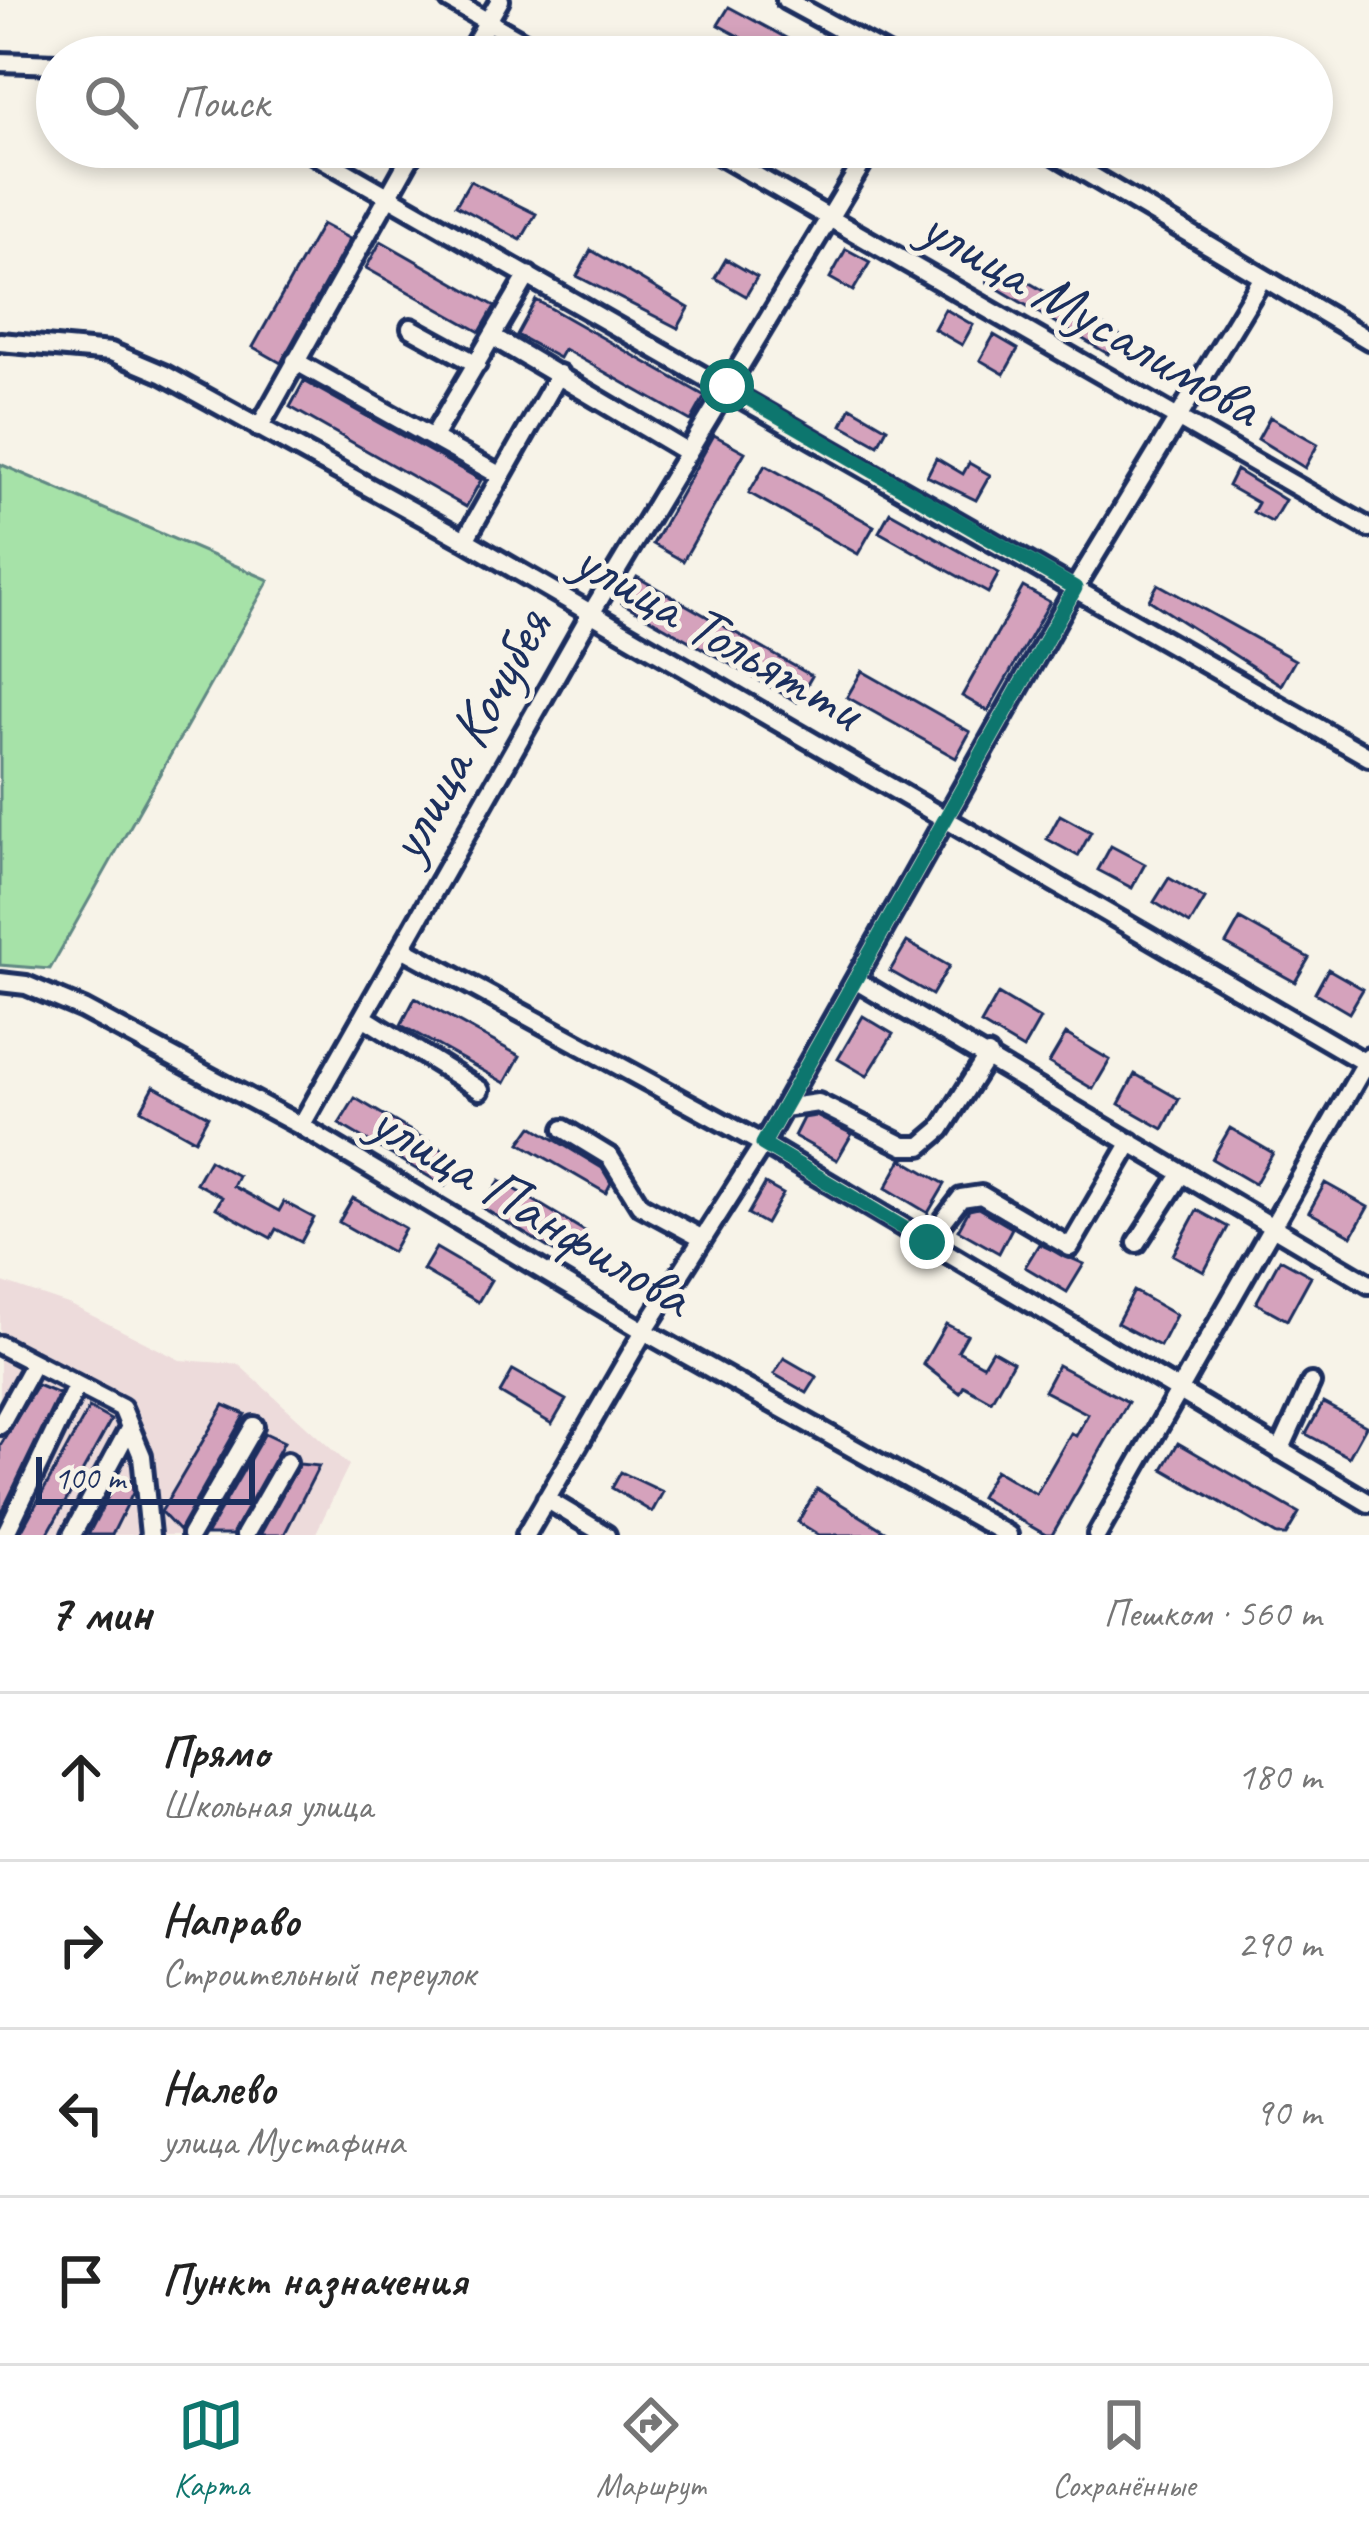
<!DOCTYPE html>
<html lang="ru">
<head>
<meta charset="utf-8">
<style>
	:root { --surface:#fff; --page:#f6f6f6; --text:#222; --muted:#767676; --line:#e0e0e0; --accent:#0f766e }
	body { margin:0; font-family:Caveat,sans-serif; background:var(--page); color:var(--text) }
	.scale { position:absolute; left:36px; bottom:30px; width:219px; box-sizing:border-box; padding-left:12px; border:6px solid #1b2f5e; border-top:0; font-size:33px; line-height:42px; white-space:nowrap; color:#1b2f5e; -webkit-text-stroke:9px #f7f3e8; paint-order:stroke }
	.stop { position:absolute; width:36px; height:36px; margin:-27px; border:9px solid #0f766e; border-radius:50%; background:#fff }
	.stop.end { background:#0f766e; border-color:#fff; box-shadow:0 3px 12px #0008 }
	.list { margin:0; padding:0; list-style:none }
	h2 { display:flex; justify-content:space-between; align-items:center; height:156px; margin:0; padding:0 48px; font-size:51px }
	h2 small { font-size:39px; font-weight:400; color:var(--muted) }
	.list li { display:grid; grid-template-columns:78px 1fr auto; gap:36px; align-items:center; box-sizing:border-box; height:168px; padding:0 48px; border-top:3px solid var(--line) }
	.list b { display:block; font-size:45px; white-space:nowrap }
	.list p { margin:0; font-size:39px; white-space:nowrap; color:var(--muted) }
	.list em { font-size:39px; font-style:normal; color:var(--muted) }
	.icon { flex:none; width:66px; height:66px; fill:none; stroke:currentColor; stroke-width:2; stroke-linecap:round; stroke-linejoin:round }
	.map { position:relative; flex:none; width:1369px; height:1535px; overflow:hidden }
	.search { position:absolute; background:var(--surface); box-shadow:0 6px 18px #0003; left:36px; right:36px; top:36px; height:132px; display:flex; align-items:center; gap:30px; box-sizing:border-box; padding:0 42px; border-radius:66px; color:var(--muted); font-size:45px }
	.sheet { height:828px; background:var(--surface) }
	nav { display:flex; justify-content:space-around; align-items:center; box-sizing:border-box; height:168px; border-top:3px solid var(--line); background:var(--surface); font-size:33px; color:var(--muted) }
	nav a { display:grid; justify-items:center; gap:6px }
	nav .on { color:var(--accent) }
	.map>svg:first-child { display:block }
</style>
</head>
<body>
<div class="map">
<svg width="1369" height="1535" viewBox="0 0 1369 1535">
	<rect width="100%" height="100%" fill="#f7f3e8"/>
	<filter id="ink" filterUnits="userSpaceOnUse"><feTurbulence type="fractalNoise" baseFrequency=".00833" numOctaves="2"/><feDisplacementMap in="SourceGraphic" scale="24" xChannelSelector="R" yChannelSelector="G"/><feConvolveMatrix kernelMatrix="1 2 1 2 8 2 1 2 1" color-interpolation-filters="sRGB"/></filter>
	<g filter="url(#ink)">
		<path fill="#eddbdb" d="M0 1281 71 1305 180 1360 238 1364 349 1465 315 1535H0Z"/>
		<path fill="#a6e2a8" stroke="#608883" stroke-width="3" d="M0 464 269 580 50 969 0 965Z"/>
		<path fill="#d5a2bc" stroke="#1b2f5e" stroke-width="3" d="M729 7 770 29 820 57H781L742 38 718 25Z
			M470 181 536 214 521 240 456 205Z
			M322 224 350 239 281 363 253 347Z
			M381 241 495 306 480 332 366 268Z
			M846 249 870 262 853 291 830 278Z
			M591 250 689 308 678 328 577 276Z
			M726 259 757 277 746 296 715 278Z
			M997 264 1119 335 1108 354 987 282Z
			M536 300 705 396 691 421 564 349 559 358 517 335Z
			M945 309 973 325 962 345 934 329Z
			M994 335 1018 349 1004 374 980 360Z
			M304 381 481 480 466 507 290 407Z
			M851 407 887 428 878 445 842 425Z
			M1270 417 1318 444 1305 468 1258 439Z
			M714 435 745 452 683 561 653 544Z
			M936 458 963 474 969 463 990 475 976 500 927 476Z
			M765 465 874 526 858 554 749 493Z
			M1236 470 1285 500 1272 522 1253 512 1258 503 1228 486Z
			M890 512 999 573 988 593 879 532Z
			M637 577 812 676 797 702 622 603Z
			M1158 584 1295 660 1281 685 1149 600Z
			M1023 587 1050 602 988 711 962 696Z
			M862 671 970 732 956 758 847 697Z
			M1060 815 1091 832 1078 856 1047 839Z
			M1111 846 1145 864 1132 888 1098 870Z
			M1169 878 1205 899 1190 924 1154 902Z
			M1240 919 1309 958 1295 982 1226 944Z
			M907 942 949 966 932 995 890 971Z
			M1328 969 1363 989 1349 1013 1315 993Z
			M998 994 1040 1019 1023 1049 981 1024Z
			M415 998 520 1056 505 1083 401 1025Z
			M863 1016 893 1034 867 1076 838 1059Z
			M1066 1034 1110 1060 1093 1089 1049 1063Z
			M1135 1074 1179 1099 1163 1129 1119 1104Z
			M154 1086 208 1116 195 1140 141 1110Z
			M355 1098 460 1160 445 1186 339 1124Z
			M816 1116 852 1134 837 1160 794 1136 803 1118Z
			M532 1126 602 1168 611 1183 606 1193 520 1143Z
			M1230 1128 1273 1153 1255 1184 1212 1159Z
			M902 1159 945 1184 928 1213 886 1188Z
			M209 1160 238 1176 233 1186 279 1211 284 1202 314 1218 301 1242 276 1229 271 1238 216 1208 222 1197 196 1183Z
			M500 1180 586 1232 568 1260 483 1208Z
			M1325 1183 1368 1207 1352 1236 1309 1212Z
			M765 1184 783 1194 766 1224 748 1214Z
			M353 1198 405 1228 392 1252 339 1222Z
			M978 1208 1012 1228 999 1253 958 1230 969 1210Z
			M1197 1210 1228 1227 1204 1272 1173 1255Z
			M1039 1244 1084 1264 1067 1292 1025 1267Z
			M436 1248 491 1280 478 1302 423 1270Z
			M1280 1259 1311 1276 1287 1320 1256 1303Z
			M1134 1291 1176 1315 1160 1346 1117 1323Z
			M946 1324 967 1335 958 1351 983 1365 992 1350 1013 1362 991 1401 964 1386 960 1393 923 1364Z
			M784 1358 817 1377 807 1393 774 1374Z
			M1058 1365 1128 1402 1052 1535H1046L980 1497 995 1470 1036 1494 1071 1433 1076 1436 1088 1414 1044 1391Z
			M513 1370 566 1400 552 1424 500 1393Z
			M37 1385 59 1394 0 1516V1446Z
			M1323 1403 1366 1426 1349 1457 1306 1434Z
			M224 1405 245 1414 179 1531 161 1512Z
			M89 1408 111 1420 47 1535H19Z
			M265 1433 284 1442 232 1535H206Z
			M1178 1443 1299 1513 1286 1535H1277L1163 1469Z
			M299 1464 319 1466 284 1535H260Z
			M621 1472 663 1492 652 1512 612 1488Z
			M119 1475 132 1481 133 1493 112 1535H88Z
			M817 1489 891 1535H819L798 1522Z"/>
		<g fill="none" stroke-linecap="round" stroke-linejoin="round">
			<g stroke="#1b2f5e" stroke-width="26">
				<path id="minor" d="M450 0 549 57
					M786 0 891 57
					M467 57 500 0
					M0 62 57 64
					M302 147 1369 757
					M706 147 1369 528
					M1043 147 1369 340
					M411 328 477 364
					M493 337 687 452
					M0 342 111 352 163 374 465 540 1369 1065
					M295 361 501 476
					M259 428 416 147
					M433 437 528 275
					M465 540 559 374
					M402 948 763 1144 1369 1503
					M855 980 1369 1284
					M0 982 26 985 83 1009 301 1126 644 1331 1008 1535
					M363 1017 480 1090
					M783 1108 818 1103 904 1146H921L941 1129 988 1055
					M301 1126 590 615 872 147
					M564 1129 610 1157 640 1205 701 1238
					M927 1242 961 1198 981 1195 1070 1247 1131 1142
					M1137 1243 1182 1173
					M0 1345 122 1408 142 1456 150 1535
					M0 1425 34 1363
					M1280 1451 1311 1383
					M546 1499 606 1535
					M5 1535 77 1385
					M72 1535 130 1427
					M191 1535 254 1426
					M245 1535 287 1462
					M526 1535 644 1331 763 1144 1075 588 1262 279
					M1097 1535 1369 1057"/>
			</g>
			<use href="#minor" stroke="#f7f3e8" stroke-width="16"/>
		</g>
	</g>
	<g fill="none" stroke-linecap="round" stroke-linejoin="round" filter="url(#ink)">
		<path stroke="#0f766e" stroke-width="15" d="M727 386 1075 588 763 1144 927 1242"/>
	</g>
	<g text-anchor="middle" stroke-width="10" stroke-linejoin="round" paint-order="stroke">
		<g font-size="60" fill="#1b2f5e" stroke="#f7f3e8">
			<text transform="translate(1092 315) rotate(30)" y="21">улица Мусалимова</text>
			<text transform="translate(719 633) rotate(30)" y="21">улица Тольятти</text>
			<text transform="translate(467 734) rotate(-61)" y="21">улица Кочубея</text>
			<text transform="translate(532 1207) rotate(31)" y="21">улица Панфилова</text>
		</g>
	</g>
</svg>
<div class="scale">100 m</div>
<div class="stop" style="left:727px;top:386px"></div>
<div class="stop end" style="left:927px;top:1242px"></div>
<div class="search"><svg class="icon" aria-label="search" viewBox="0 0 24 24"><circle cx="10" cy="10" r="6"/><path d="M15 15l6 6"/></svg>Поиск</div>
</div>
<section class="sheet">
<h2>7 мин<small>Пешком · 560 m</small></h2>
<ul class="list">
<li><svg class="icon" aria-label="ahead" viewBox="0 0 24 24"><path d="M12 20V5M6 11l6-6 6 6"/></svg><div><b>Прямо</b><p>Школьная улица</p></div><em>180 m</em></li>
<li><svg class="icon" aria-label="right" viewBox="0 0 24 24"><path d="M7 20v-9h11M14 6l5 5-5 5"/></svg><div><b>Направо</b><p>Строительный переулок</p></div><em>290 m</em></li>
<li><svg class="icon" aria-label="left" viewBox="0 0 24 24"><path d="M17 20v-9H6M10 6l-5 5 5 5"/></svg><div><b>Налево</b><p>улица Мустафина</p></div><em>90 m</em></li>
<li><svg class="icon" aria-label="arrive" viewBox="0 0 24 24"><path d="M6 21V4h12l-3 4 3 4H6"/></svg><div><b>Пункт назначения</b></div></li>
</ul>
</section>
<nav>
<a class="on"><svg class="icon" aria-label="map" viewBox="0 0 24 24"><path d="M3 6l6-2 6 2 6-2v14l-6 2-6-2-6 2zM9 4v14M15 6v14"/></svg>Карта</a>
<a><svg class="icon" aria-label="directions" viewBox="0 0 24 24"><path d="M12 3l9 9-9 9-9-9zM9 14v-3h6M13 9l2 2-2 2"/></svg>Маршрут</a>
<a><svg class="icon" aria-label="saved" viewBox="0 0 24 24"><path d="M7 4h10v16l-5-4-5 4z"/></svg>Сохранённые</a>
</nav>
</body>
</html>
